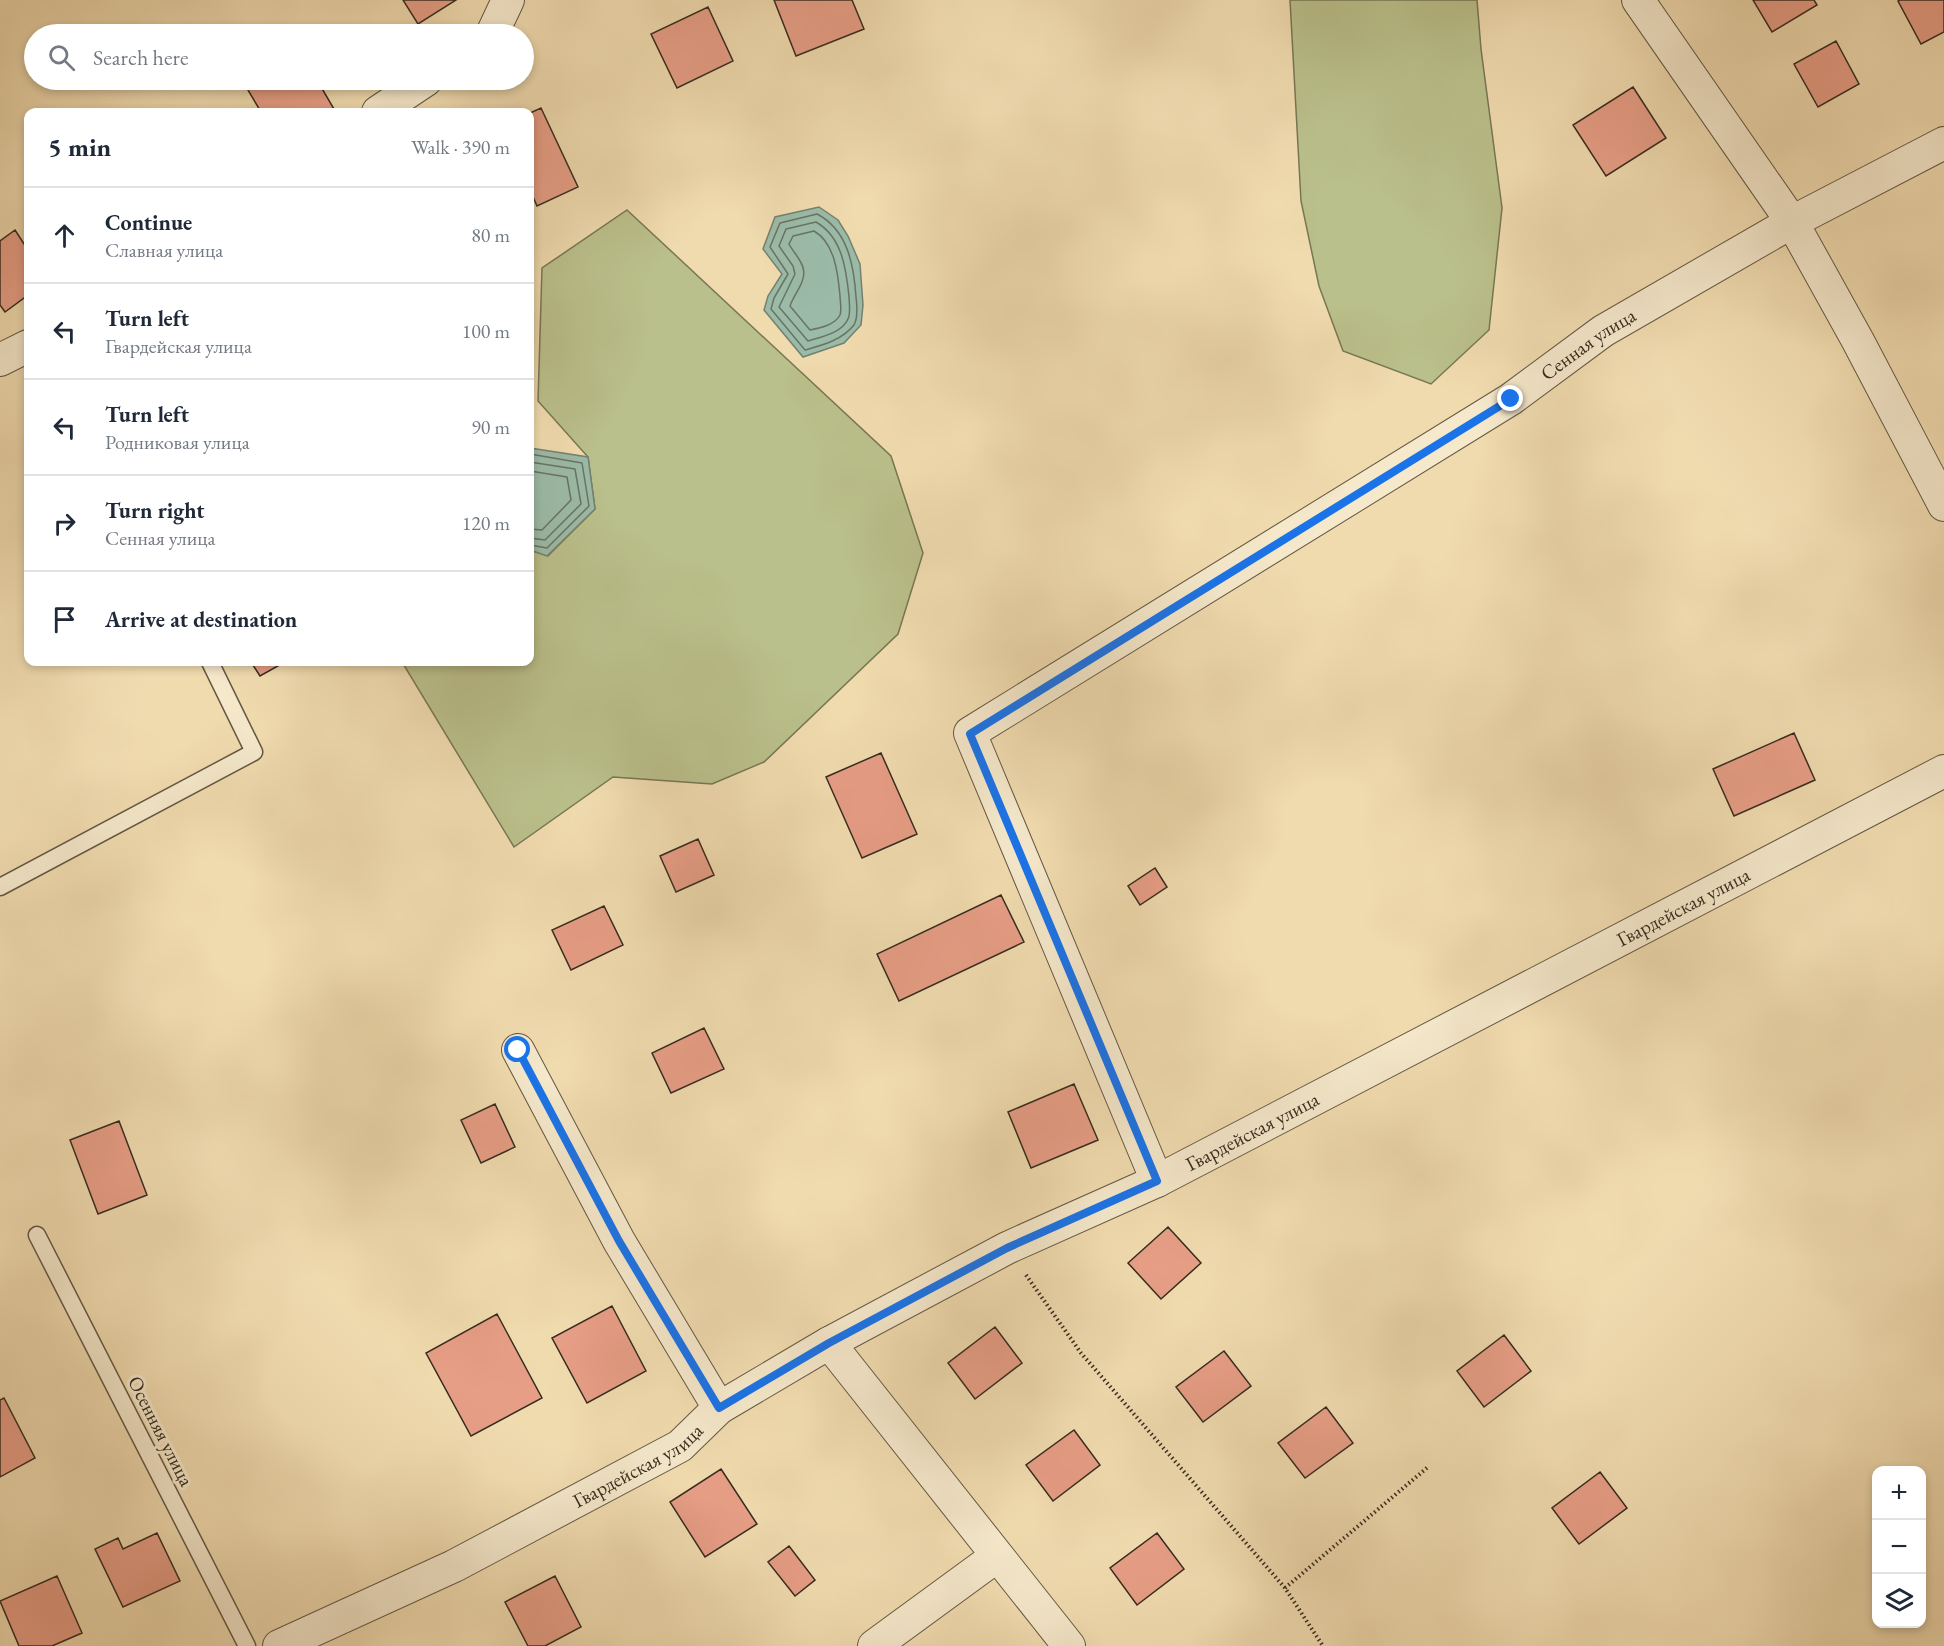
<!DOCTYPE html>
<html lang="en">
<head>
<meta charset="utf-8">
<style>
	:root { --surface:#fff; --page:#f2f2f3; --text:#1f2937; --muted:#747a83; --line:#e0e1e3 }
	body { margin:0; font-family:"EB Garamond",serif; background:var(--page); color:var(--text) }
	.controls { position:absolute; right:18px; bottom:18px; display:grid; overflow:hidden; border-radius:12px; box-shadow:0 3px 9px #0003 }
	.controls button { width:54px; height:54px; display:grid; place-items:center; padding:0; border:0; border-bottom:2px solid var(--line); background:var(--surface); color:var(--text); font:30px sans-serif }
	.stop { position:absolute; width:18px; height:18px; margin:-14px; border:4px solid #1a73e8; border-radius:50%; background:#fff }
	.stop.end { background:#1a73e8; border-color:#fff; box-shadow:0 2px 6px #0008 }
	.list { margin:0; padding:0; list-style:none }
	h2 { display:flex; justify-content:space-between; align-items:center; height:78px; margin:0; padding:0 24px; font-size:26px }
	h2 small { font-size:20px; font-weight:400; color:var(--muted) }
	.list li { display:grid; grid-template-columns:39px 1fr auto; gap:18px; align-items:center; box-sizing:border-box; height:96px; padding:0 24px; border-top:2px solid var(--line) }
	.list b { display:block; font-size:22px; white-space:nowrap }
	.list p { margin:0; font-size:20px; white-space:nowrap; color:var(--muted) }
	.list em { font-size:20px; font-style:normal; color:var(--muted) }
	.icon { flex:none; width:33px; height:33px; fill:none; stroke:currentColor; stroke-width:2; stroke-linecap:round; stroke-linejoin:round }
	.map { position:relative; flex:none; width:1944px; height:1646px; overflow:hidden }
	.search { position:absolute; background:var(--surface); box-shadow:0 3px 9px #0003; left:24px; top:24px; width:510px; height:66px; display:flex; align-items:center; gap:15px; box-sizing:border-box; padding:0 21px; border-radius:33px; color:var(--muted); font-size:22px }
	.panel { position:absolute; background:var(--surface); box-shadow:0 3px 9px #0003; left:24px; top:108px; width:510px; height:558px; border-radius:12px }
	.map>svg:first-child { display:block }
</style>
</head>
<body>
<div class="map">
<svg width="1944" height="1646" viewBox="0 0 1944 1646">
	<rect width="100%" height="100%" fill="#f0dbaf"/>
	<filter id="stains"><feTurbulence type="fractalNoise" baseFrequency=".00333" numOctaves="4"/><feColorMatrix values="0 0 0 0 .2 0 0 0 0 .09 0 0 0 0 .02 0 0 0 .5 -.17"/></filter>
	<radialGradient id="worn" r=".72"><stop offset=".6" stop-color="#630" stop-opacity="0"/><stop offset="1" stop-color="#630" stop-opacity=".3"/></radialGradient>
	<path fill="#bac08b" stroke="#787655" stroke-width="1.5" d="M1290 0H1477L1481 49 1502 208 1489 330 1431 384 1343 351 1319 286 1301 201Z
		M627 210 891 456 923 553 898 634 764 762 712 784 613 777 514 847 402 662H530V550L548 556 595 509 588 457 538 401 542 268Z"/>
	<path fill="#9bbba8" stroke="#738271" stroke-width="1.5" d="M819 207 838 220 848 236 860 264 863 305 861 325 844 343 803 357 764 310 768 296 782 274 763 249 775 217Z
		M530 448 588 457 595 509 547 556 530 550Z"/>
	<g fill="none" stroke-linecap="round" stroke-linejoin="round">
		<path stroke="#687464" stroke-width="1.5" d="M817 214C848 230 854 266 856 297 857 305 858 318 854 325 842 340 823 345 805 350L771 309 774 298 788 274 770 247 780 223Z
			M816 222C842 237 846 268 849 296 849 302 851 313 848 319 842 333 821 337 808 341L779 307 795 274 793 266 779 246 786 229Z
			M814 231C835 243 838 274 840 296 840 301 842 310 840 315 835 325 820 328 810 330L790 306C795 291 811 278 800 261 797 255 792 250 789 244L793 236Z
			M530 454 582 463 589 506 547 548 530 545
			M530 462 575 469 581 504 545 540 530 538
			M530 471 567 477 571 500 542 530 530 529"/>
	</g>
	<path fill="#e79e86" stroke="#362c1f" stroke-width="1.5" d="M403 0H456L418 24Z
		M774 0H852L864 29 796 56Z
		M1753 0H1814L1817 5 1772 32Z
		M1900 0H1944V32L1921 44 1898 1Z
		M708 7 733 61 677 88 651 34Z
		M1836 41 1859 84 1818 107 1794 64Z
		M242 80H317L334 109 329 112H261Z
		M1633 87 1666 138 1606 176 1573 125Z
		M541 108 578 187 537 206 530 190V113Z
		M15 230 28 250V295L5 312 0 305V241Z
		M251 662H285L260 676Z
		M1794 733 1815 780 1734 816 1713 769Z
		M881 753 917 834 862 858 826 777Z
		M698 839 714 875 676 892 660 856Z
		M1155 868 1167 887 1140 905 1128 886Z
		M1001 895 1024 942 899 1001 877 954Z
		M604 906 623 945 571 970 552 930Z
		M704 1028 724 1069 671 1093 652 1053Z
		M1074 1084 1098 1140 1031 1168 1008 1112Z
		M495 1104 515 1147 481 1163 461 1120Z
		M119 1121 147 1195 98 1214 70 1140Z
		M1168 1227 1201 1263 1161 1299 1128 1263Z
		M612 1306 646 1371 587 1403 552 1338Z
		M497 1314 542 1398 471 1436 426 1353Z
		M995 1327 1022 1363 975 1399 948 1363Z
		M1504 1335 1531 1371 1484 1407 1457 1371Z
		M1224 1351 1251 1386 1203 1422 1176 1387Z
		M4 1398 35 1458 0 1477V1400Z
		M1326 1407 1353 1443 1305 1478 1278 1443Z
		M1074 1430 1100 1465 1053 1501 1026 1465Z
		M721 1469 757 1524 705 1557 670 1502Z
		M1600 1472 1627 1508 1579 1544 1552 1508Z
		M157 1533 180 1581 123 1607 95 1549 118 1538 123 1549Z
		M1157 1533 1184 1569 1137 1605 1110 1568Z
		M789 1546 815 1580 795 1596 768 1562Z
		M57 1576 82 1633 52 1646H19L0 1601Z
		M555 1576 581 1627 545 1646H528L505 1602Z"/>
	<g fill="none" stroke-linecap="round" stroke-linejoin="round">
		<g stroke="#645843" stroke-width="19">
			<path id="lane" d="M0 887 254 752 210 662
				M37 1235 247 1646"/>
		</g>
		<g stroke="#645843" stroke-width="34">
			<g id="street">
				<path d="M1638 0 1792 222 1858 341 1944 505"/>
				<path d="M492 34 508 0"/>
				<path d="M378 112 426 80"/>
				<path d="M0 360 28 346"/>
				<path d="M518 1050 619 1241 719 1408"/>
				<path id="s1" d="M1157 1181 970 733 1511 399 1603 331 1792 222 1944 143"/>
				<path d="M829 1343 1069 1646"/>
				<path id="s2" d="M279 1646 454 1566 680 1446 719 1408 829 1343 1007 1248 1157 1181 1944 771"/>
				<path d="M874 1646 997 1556"/>
			</g>
		</g>
		<path stroke="#362c1f" stroke-width="4" stroke-dasharray="1.5 3" stroke-linecap="butt" d="M1026 1275 1081 1353 1285 1588 1323 1646
			M1285 1588 1428 1467"/>
		<use href="#lane" stroke="#f5e8cb" stroke-width="16"/>
		<use href="#street" stroke="#f5e8cb" stroke-width="32"/>
	</g>
	<g fill="none" stroke-linecap="round" stroke-linejoin="round">
		<path stroke="#1a73e8" stroke-width="8" d="M518 1050 619 1241 719 1408 829 1343 1007 1248 1157 1181 970 734 1511 399"/>
	</g>
	<g text-anchor="middle" stroke-width="6" stroke-linejoin="round" paint-order="stroke">
		<g font-size="20" fill="#362c1f" stroke="#f5e8cb">
			<text dy="7" stroke="none"><textPath href="#s1" startOffset="1216">Сенная улица</textPath></text>
			<text dy="7" stroke="none"><textPath href="#s2" startOffset="1590">Гвардейская улица</textPath></text>
			<text dy="7" stroke="none"><textPath href="#s2" startOffset="1104">Гвардейская улица</textPath></text>
			<text transform="translate(161 1431) rotate(63)" y="7">Осенняя улица</text>
			<text dy="7" stroke="none"><textPath href="#s2" startOffset="402">Гвардейская улица</textPath></text>
		</g>
	</g>
	<rect width="100%" height="100%" filter="url(#stains)"/>
	<rect width="100%" height="100%" fill="url(#worn)"/>
</svg>
<div class="controls">
<button>+</button>
<button>−</button>
<button><svg class="icon" aria-label="layers" viewBox="0 0 24 24"><path d="M12 4l9 5-9 5-9-5zM3 14l9 5 9-5"/></svg></button>
</div>
<div class="stop" style="left:518px;top:1050px"></div>
<div class="stop end" style="left:1511px;top:399px"></div>
<div class="search"><svg class="icon" aria-label="search" viewBox="0 0 24 24"><circle cx="10" cy="10" r="6"/><path d="M15 15l6 6"/></svg>Search here</div>
<section class="panel">
<h2>5 min<small>Walk · 390 m</small></h2>
<ul class="list">
<li><svg class="icon" aria-label="ahead" viewBox="0 0 24 24"><path d="M12 20V5M6 11l6-6 6 6"/></svg><div><b>Continue</b><p>Славная улица</p></div><em>80 m</em></li>
<li><svg class="icon" aria-label="left" viewBox="0 0 24 24"><path d="M17 20v-9H6M10 6l-5 5 5 5"/></svg><div><b>Turn left</b><p>Гвардейская улица</p></div><em>100 m</em></li>
<li><svg class="icon" aria-label="left" viewBox="0 0 24 24"><path d="M17 20v-9H6M10 6l-5 5 5 5"/></svg><div><b>Turn left</b><p>Родниковая улица</p></div><em>90 m</em></li>
<li><svg class="icon" aria-label="right" viewBox="0 0 24 24"><path d="M7 20v-9h11M14 6l5 5-5 5"/></svg><div><b>Turn right</b><p>Сенная улица</p></div><em>120 m</em></li>
<li><svg class="icon" aria-label="arrive" viewBox="0 0 24 24"><path d="M6 21V4h12l-3 4 3 4H6"/></svg><div><b>Arrive at destination</b></div></li>
</ul>
</section>
</div>
</body>
</html>
